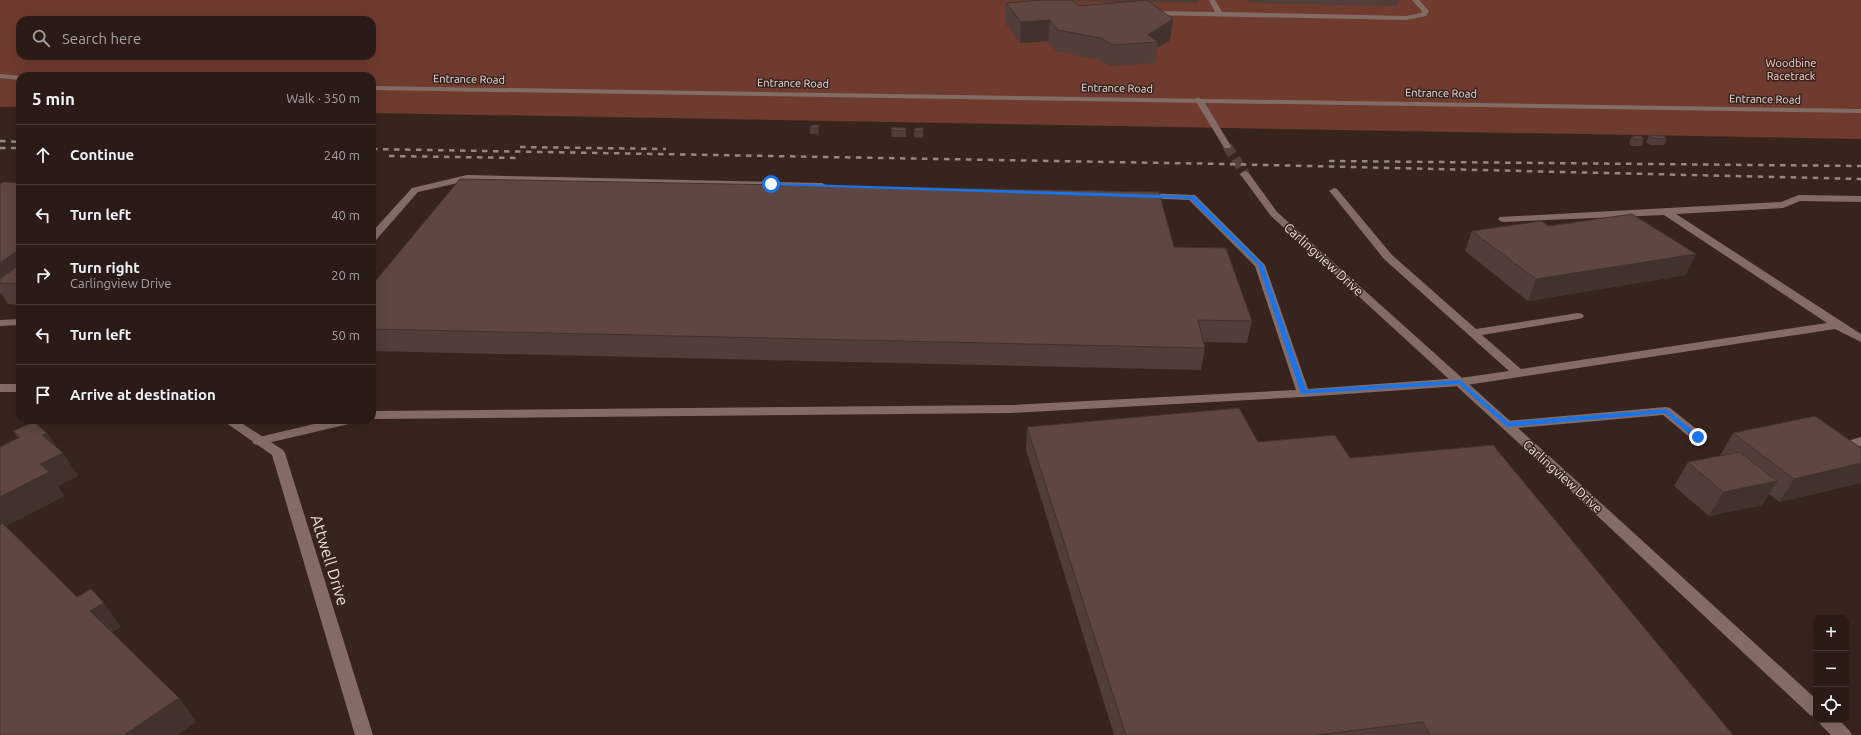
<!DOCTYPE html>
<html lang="en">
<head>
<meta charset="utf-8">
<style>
	:root { --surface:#2a1b17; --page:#322420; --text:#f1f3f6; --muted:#a5a1a1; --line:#463936 }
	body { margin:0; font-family:Ubuntu,sans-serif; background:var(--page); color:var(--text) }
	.controls { position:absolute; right:12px; bottom:12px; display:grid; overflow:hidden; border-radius:8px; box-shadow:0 4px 16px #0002 }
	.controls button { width:36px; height:36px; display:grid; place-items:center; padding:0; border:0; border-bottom:1px solid var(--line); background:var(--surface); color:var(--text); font:20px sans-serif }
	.stop { position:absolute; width:12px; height:12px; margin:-9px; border:3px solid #1a73e8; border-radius:50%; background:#fff }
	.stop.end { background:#1a73e8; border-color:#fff; box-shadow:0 1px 4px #0008 }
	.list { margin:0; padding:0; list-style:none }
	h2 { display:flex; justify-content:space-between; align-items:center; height:52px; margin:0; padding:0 16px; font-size:17px }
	h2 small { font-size:13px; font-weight:400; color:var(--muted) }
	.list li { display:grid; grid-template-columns:26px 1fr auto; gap:12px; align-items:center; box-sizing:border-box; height:60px; padding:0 16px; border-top:1px solid var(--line) }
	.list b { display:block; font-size:15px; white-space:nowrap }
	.list p { margin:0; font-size:13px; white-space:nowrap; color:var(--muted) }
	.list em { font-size:13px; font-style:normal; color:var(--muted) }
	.icon { flex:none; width:22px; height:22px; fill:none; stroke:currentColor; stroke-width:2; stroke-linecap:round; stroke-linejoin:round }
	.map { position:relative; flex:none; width:1861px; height:735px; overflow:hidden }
	.search { position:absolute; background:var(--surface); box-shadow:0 4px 16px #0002; left:16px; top:16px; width:360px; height:44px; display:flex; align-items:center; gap:10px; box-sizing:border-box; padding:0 14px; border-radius:12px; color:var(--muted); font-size:15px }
	.panel { position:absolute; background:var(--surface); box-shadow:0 4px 16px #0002; left:16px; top:72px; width:360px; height:352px; border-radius:12px }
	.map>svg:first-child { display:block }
</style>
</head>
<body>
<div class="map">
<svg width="1861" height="735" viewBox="0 0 1861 735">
	<rect width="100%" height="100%" fill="#38241f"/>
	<path fill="#6f3b2f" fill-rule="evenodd" d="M0 0H1861V139L372 113V76H20V107H0ZM20 20H372V56H20Z"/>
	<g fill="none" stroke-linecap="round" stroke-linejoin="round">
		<path stroke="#53403b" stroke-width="10" stroke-dasharray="10 5" stroke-linecap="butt" d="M1227 146 1245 174"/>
		<path fill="#846c66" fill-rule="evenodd" d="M1209 0H1215L1222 12 1406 16 1421 13 1422 11 1412 0H1419L1429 11 1426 16 1406 20 1150 15 1147 13 1150 11 1215 12Z
			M467 175 822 183 827 186 822 189 467 181 418 192 376 240 372 241V232L412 188Z
			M1334 188 1337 189 1392 255 1476 329 1578 313 1582 314 1584 316 1582 318 1578 319 1482 335 1521 369 1827 323 1664 215 1503 222 1500 221 1498 219 1500 217 1781 202 1799 195 1861 196V202L1800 201 1783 208 1676 214 1861 334V342L1835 329 1460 386 1303 397 1011 413 372 419V411L1011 405 1296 390 1255 266 1189 200 1141 198 1139 196 1141 194 1144 193 1195 195 1265 265 1308 389 1460 378 1509 371 1384 259 1331 193 1329 191Z
			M20 319V325L0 326V320Z
			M1666 407 1670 408 1703 434 1705 437 1703 440H1693L1663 415 1507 429 1502 428 1501 425 1502 422 1507 421Z
			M331 420H355L354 423 349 424 259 445 254 444 252 441 254 438 259 437Z
			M1861 437V446L1839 452 1834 451 1832 448 1834 445Z"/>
		<path fill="#846c66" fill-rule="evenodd" d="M0 74 20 76H21L20 80 0 78Z
			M372 86 1861 109V113L372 90Z
			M0 384H20V392H0Z
			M222 420H237L283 450 285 453 373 735H355L272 455Z"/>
		<path fill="#846c66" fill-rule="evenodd" d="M1196 98H1199L1203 100 1231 146 1230 148H1224L1223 146 1195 100Z
			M1245 171 1248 172 1277 212 1568 473 1816 699V717L1810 715 1558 479 1271 216 1240 174Z
			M1818 720H1839L1849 730 1852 735H1831L1821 725Z"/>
		<path stroke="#978682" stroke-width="2.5" stroke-dasharray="5.5 5.5" stroke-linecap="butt" d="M0 141 20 142
			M520 147 666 149
			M0 148H20
			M372 149 1224 164 1861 179
			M389 156 521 158
			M1329 161 1861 166"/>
	</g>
	<path fill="#513d39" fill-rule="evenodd" d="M1041 0H1198L1197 3 1150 2 1170 40 1157 48 1155 63 1111 66 1099 60 1056 51 1048 41 1020 43 1005 23 1006 3ZM1072 1 1128 2 1080 6Z
		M1248 0H1399L1397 6 1250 3Z
		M819 125V131L818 134H810V128Z
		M906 128V137H892L891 130Z
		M923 128V138L914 137V131Z
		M1649 135 1667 139 1664 145H1650L1646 142Z
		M1632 136 1644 139 1642 146H1632L1629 143Z
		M20 183V305L8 304 1 293 0 294V184Z
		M1549 226 1686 275 1528 301 1465 251 1472 231Z
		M1174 247 1252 321 1247 343 1204 342 1205 348 1201 370 372 351V285Z
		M1027 427 1258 442 1350 458 1733 735H1114L1026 450Z
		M13 431 47 433 57 448 78 476 58 486 64 496 6 526 77 597 121 627 112 632 179 698 196 722 177 735H0V447L18 438Z
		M1733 433 1861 448V483L1779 502 1769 494 1762 505 1709 516 1674 486 1688 462 1720 456Z"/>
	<path fill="#42322e" d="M1173 19 1170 40 1157 48 1158 42 1148 35Z
		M1050 20 1048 41 1020 43 1021 22Z
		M819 125V131L818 134V128Z
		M372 181 374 186 372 188Z
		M20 249V279L0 283V263Z
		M1696 254 1686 275 1528 301 1536 279Z
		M47 433 61 454 63 453 78 476 58 486 64 496 0 529V497L40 464 42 435Z
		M1861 463V483L1779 502 1794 479Z
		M1777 481 1762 505 1709 516 1723 492Z
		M104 603 121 627 107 635 90 611Z
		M179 698 196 722 177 735H124Z"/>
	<path fill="#5e4742" stroke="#42322e" d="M1041 0H1071L1080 6 1147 0 1173 19 1148 35 1158 42 1113 45 1101 38 1058 30 1050 20 1021 22 1006 3Z
		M811 125H819L818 128H810Z
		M892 127 906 128V131L891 130Z
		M915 128H923V131H914Z
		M1649 135 1664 136 1667 139 1653 138Z
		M1632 136H1641L1644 139H1635Z
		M460 179 1159 192 1174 247 1226 248 1252 321 1198 320 1205 348 372 329V285Z
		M3 182 20 183V249L0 263V184Z
		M1632 214 1696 254 1536 279 1472 231 1541 221 1549 226Z
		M20 264V284L0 283V279Z
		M1239 408 1258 442 1335 435 1350 458 1493 445 1733 735H1430L1423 722 1317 735H1126L1027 427Z
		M1815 416 1861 448V463L1794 479 1733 433Z
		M34 422 47 433 42 435 63 453 40 464 49 472 0 497V447L20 437 13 431Z
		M1740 452 1777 481 1723 492 1688 462Z
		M2 523 77 597 91 589 104 603 90 611 179 698 124 735H0V525Z"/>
	<path fill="#1a73e8" d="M771 183 1194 196 1263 265 1306 390 1460 380 1508 422 1666 409 1701 437 1695 439 1665 413 1507 427 1459 384 1301 394 1258 265 1190 199 770 185Z"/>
	<g text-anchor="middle" stroke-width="3" stroke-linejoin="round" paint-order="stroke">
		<g font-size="11" fill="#fdd3c8" stroke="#38241f">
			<text x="1791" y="67">Woodbine<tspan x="1791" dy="13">Racetrack</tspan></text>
		</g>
		<g font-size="11" fill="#eddfdb" stroke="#38241f">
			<text transform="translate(469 79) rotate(1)" y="4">Entrance Road</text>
			<text transform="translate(793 83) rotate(1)" y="4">Entrance Road</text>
			<text transform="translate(1117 88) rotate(1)" y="4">Entrance Road</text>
			<text transform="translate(1441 93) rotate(1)" y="4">Entrance Road</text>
			<text transform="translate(1765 99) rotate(1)" y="4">Entrance Road</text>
		</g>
		<g font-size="13" fill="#eddfdb" stroke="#38241f">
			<text transform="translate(1324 259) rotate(42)" y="5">Carlingview Drive</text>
			<text transform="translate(1563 476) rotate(42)" y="5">Carlingview Drive</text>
		</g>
		<g font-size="16" fill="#eddfdb" stroke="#38241f">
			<text transform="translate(330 560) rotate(73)" y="6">Attwell Drive</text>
		</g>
	</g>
</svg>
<div class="controls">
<button>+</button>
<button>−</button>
<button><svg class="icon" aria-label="locate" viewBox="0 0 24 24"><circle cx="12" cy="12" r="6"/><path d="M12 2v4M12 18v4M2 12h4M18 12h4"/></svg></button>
</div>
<div class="stop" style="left:771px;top:184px"></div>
<div class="stop end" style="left:1698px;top:437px"></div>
<div class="search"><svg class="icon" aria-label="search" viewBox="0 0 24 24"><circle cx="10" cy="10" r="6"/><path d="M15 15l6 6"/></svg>Search here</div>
<section class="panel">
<h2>5 min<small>Walk · 350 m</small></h2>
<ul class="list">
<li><svg class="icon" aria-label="ahead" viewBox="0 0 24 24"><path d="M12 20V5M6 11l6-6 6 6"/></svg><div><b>Continue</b></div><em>240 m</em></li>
<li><svg class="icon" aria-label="left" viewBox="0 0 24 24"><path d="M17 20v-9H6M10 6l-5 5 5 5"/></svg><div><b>Turn left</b></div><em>40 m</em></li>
<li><svg class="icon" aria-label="right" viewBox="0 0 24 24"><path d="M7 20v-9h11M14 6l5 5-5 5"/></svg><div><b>Turn right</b><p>Carlingview Drive</p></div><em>20 m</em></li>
<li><svg class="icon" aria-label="left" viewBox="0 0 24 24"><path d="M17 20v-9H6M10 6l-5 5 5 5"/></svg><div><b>Turn left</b></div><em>50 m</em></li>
<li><svg class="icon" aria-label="arrive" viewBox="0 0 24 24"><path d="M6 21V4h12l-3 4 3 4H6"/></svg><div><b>Arrive at destination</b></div></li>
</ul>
</section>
</div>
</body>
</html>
